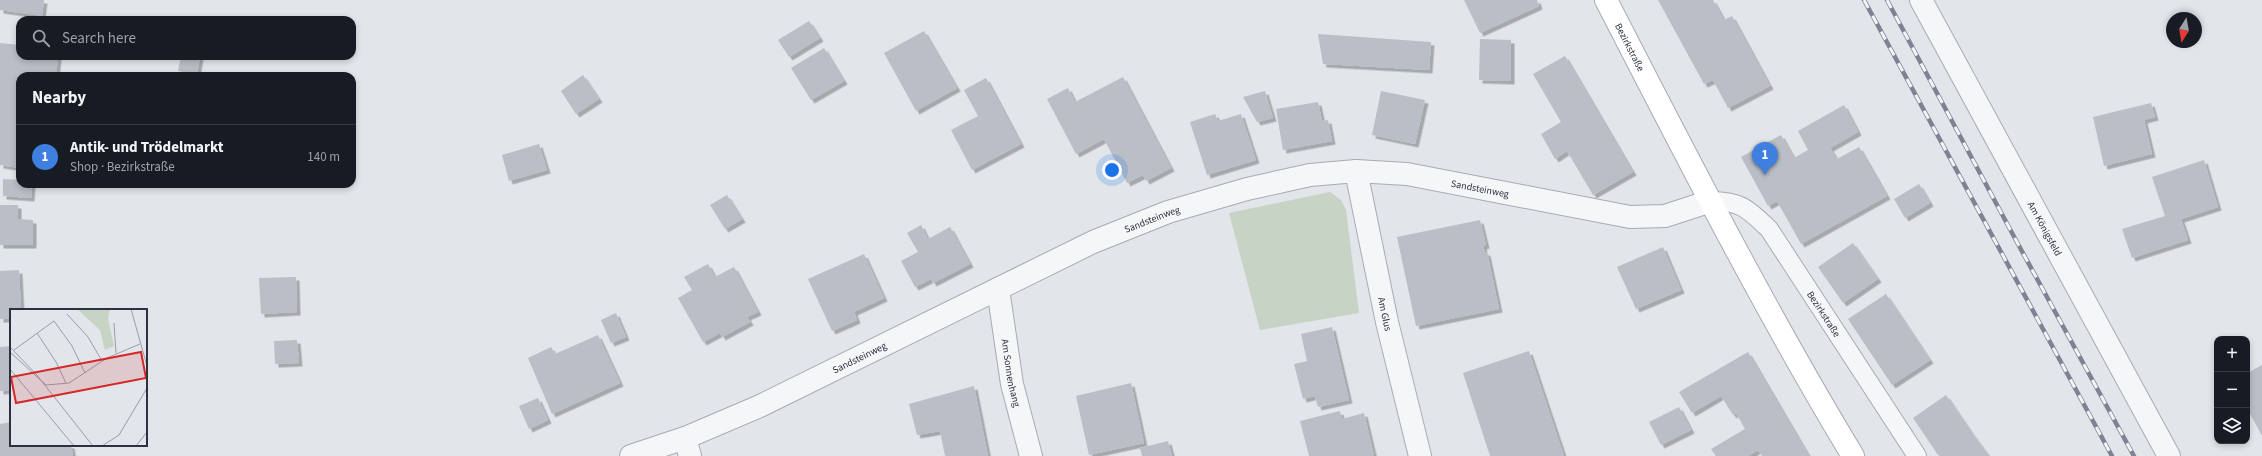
<!DOCTYPE html>
<html lang="en">
<head>
<meta charset="utf-8">
<style>
	:root { --surface:#171b24; --page:#20242c; --text:#f1f3f6; --muted:#9ea1a6; --line:#363941; --accent:#d93025 }
	body { margin:0; font-family:"Source Sans 3",sans-serif; background:var(--page); color:var(--text) }
	.controls { position:absolute; right:12px; bottom:12px; display:grid; overflow:hidden; border-radius:8px; box-shadow:0 2px 6px #0003 }
	.controls button { width:36px; height:36px; display:grid; place-items:center; padding:0; border:0; border-bottom:1px solid var(--line); background:var(--surface); color:var(--text); font:20px sans-serif }
	.compass { position:absolute; left:2166px; top:12px; width:36px; height:36px; border-radius:50%; background:var(--surface); box-shadow:0 2px 6px #0003; rotate:191deg }
	.you { position:absolute; left:1112px; top:170px; width:14px; height:14px; margin:-10px; border:3px solid #fff; border-radius:50%; background:#1a73e8; box-shadow:0 0 0 6px #1a73e833 }
	.badge { display:grid; place-items:center; width:26px; height:26px; border-radius:50%; background:var(--accent); color:#fff; font-size:13px; font-weight:700 }
	.pin { position:absolute; translate:-50% -33px; filter:drop-shadow(0 1px 2px #0008) }
	.pin::after { content:''; position:absolute; top:21px; width:14px; height:12px; background:inherit; clip-path:polygon(0 0,100% 0,50% 100%) }
	.list { margin:0; padding:0; list-style:none }
	h2 { display:flex; justify-content:space-between; align-items:center; height:52px; margin:0; padding:0 16px; font-size:17px }
	h2 small { font-size:13px; font-weight:400; color:var(--muted) }
	.list li { display:grid; grid-template-columns:26px 1fr auto; gap:12px; align-items:center; box-sizing:border-box; height:64px; padding:0 16px; border-top:1px solid var(--line) }
	.list b { display:block; font-size:15px; white-space:nowrap }
	.list p { margin:0; font-size:13px; white-space:nowrap; color:var(--muted) }
	.list em { font-size:13px; font-style:normal; color:var(--muted) }
	.icon { flex:none; width:22px; height:22px; fill:none; stroke:currentColor; stroke-width:2; stroke-linecap:round; stroke-linejoin:round }
	.map { position:relative; flex:none; width:2262px; height:456px; overflow:hidden }
	.search { position:absolute; background:var(--surface); box-shadow:0 2px 6px #0003; left:16px; top:16px; width:340px; height:44px; display:flex; align-items:center; gap:10px; box-sizing:border-box; padding:0 14px; border-radius:12px; color:var(--muted); font-size:15px }
	.panel { position:absolute; background:var(--surface); box-shadow:0 2px 6px #0003; left:16px; top:72px; width:340px; height:116px; border-radius:12px }
	.map>svg:first-child { display:block }
</style>
</head>
<body>
<div class="map">
<svg width="2262" height="456" viewBox="0 0 2262 456">
	<defs>
		<filter id="shadow"><feDropShadow dx="3.5" dy="3.5" stdDeviation="0" flood-color="#0004"/></filter>
	</defs>
	<rect width="100%" height="100%" fill="#e2e5ea"/>
	<path fill="#c7d3c4" d="M1330 192 1341 200 1346 210 1359 313 1260 330 1229 213Z"/>
	<path fill="#babec6" filter="url(#shadow)" d="M0 0H44L42 16 0 10Z
		M1464 0H1537L1539 6 1480 33Z
		M1658 0H1713L1724 20 1732 16 1770 86 1728 108 1713 80 1704 84Z
		M809 21 820 38 789 57 778 40Z
		M924 31 957 88 916 111 884 53Z
		M1318 34 1431 42 1429 70 1323 64Z
		M1480 39 1511 40V81L1479 80Z
		M0 43 20 45V56H58L56 76H20L18 108H20V168L0 165Z
		M824 48 844 81 811 100 791 68Z
		M181 56H200L197 74 178 71Z
		M1565 56 1633 172 1593 195 1567 151 1555 159 1541 134 1561 122 1533 74Z
		M583 75 599 99 576 114 561 91Z
		M1123 77 1171 168 1146 181 1143 175 1127 183 1104 139 1076 154 1047 99 1068 88 1075 102Z
		M986 78 1021 144 972 170 951 130 978 116 964 90Z
		M1265 91 1273 118 1257 122 1243 97Z
		M1381 91 1425 100 1415 144 1372 135Z
		M1318 102 1322 121 1328 120 1332 141 1283 150 1276 109Z
		M2151 103 2155 117 2144 120 2152 154 2104 166 2093 117Z
		M1844 105 1858 132 1830 148 1837 159 1859 147 1887 196 1801 244 1777 201 1768 206 1741 157 1781 135 1794 158 1808 150 1798 131Z
		M1215 114 1218 121 1241 114 1256 160 1207 175 1190 122Z
		M539 144 547 170 509 181 502 155Z
		M2204 160 2218 207 2181 219 2188 240 2132 258 2122 229 2165 216 2152 177Z
		M3 179 20 180V184H32L31 198 3 196Z
		M1919 184 1930 203 1905 218 1894 199Z
		M727 195 742 219 725 229 710 205Z
		M0 205H18V219L33 220V245H0Z
		M1480 220 1486 245 1483 246 1485 253 1487 252 1499 309 1416 326 1397 237Z
		M921 225 928 239 950 227 970 264 933 283 931 279 915 287 901 261 918 252 907 233Z
		M1853 243 1878 279 1843 303 1818 267Z
		M1663 247 1681 290 1636 309 1617 267Z
		M864 254 884 298 854 312 857 320 832 331 808 279Z
		M708 264 715 277 734 267 758 312 747 317 750 322 722 337 720 333 703 342 678 298 692 290 684 277Z
		M19 270 21 310H11V319H0V271Z
		M296 277 297 312 261 314 259 278Z
		M1886 294 1930 360 1892 385 1848 319Z
		M616 313 626 337 611 343 601 320Z
		M1332 327 1349 400 1318 407 1315 396 1303 399 1294 364 1307 361 1301 334Z
		M598 335 620 383 552 414 528 358 551 347 555 354Z
		M297 340 299 363 275 364 274 341Z
		M11 346V390L0 391V347Z
		M1529 351 1564 456H1490L1463 373Z
		M1748 352 1800 441 1809 456H1762L1758 450 1748 456H1716L1711 449 1745 429 1736 413 1733 415 1721 396 1692 413 1679 392Z
		M2262 365V436L2247 408V373Z
		M1131 383 1144 443 1089 455 1076 396Z
		M974 386 988 456H945L940 431 917 435 909 404Z
		M1946 395 1971 432 1989 456 1938 455 1913 418Z
		M538 398 548 420 529 429 519 406Z
		M1679 407 1691 430 1661 445 1649 422Z
		M1340 411 1342 419 1364 413 1374 456H1309L1300 421Z
		M11 422V445H71L73 456H0V424Z
		M1168 441 1172 456H1142L1140 448Z"/>
	<g fill="none" stroke-linecap="round" stroke-linejoin="round">
		<g stroke="#a7abb4" stroke-width="20">
			<g id="lane">
				<path id="s1" d="M1711 201C1741 201 1748 209 1769 229L1917 456"/>
			</g>
		</g>
		<g stroke="#a7abb4" stroke-width="24">
			<g id="street">
				<path id="s2" d="M1921 0 2169 456"/>
				<path id="s3" d="M1356 171 1387 322 1420 456"/>
				<path id="s4" d="M998 289 1012 384 1031 456"/>
				<path d="M685 438 690 456"/>
				<path id="s5" d="M631 456 685 438 760 406 1093 242 1168 212 1247 189 1310 175 1356 171 1407 174 1630 217 1665 216 1711 201"/>
			</g>
		</g>
		<g stroke="#a7abb4" stroke-width="24">
			<g id="secondary">
				<path id="s6" d="M1606 0C1685 153 1764 309 1853 456"/>
			</g>
		</g>
		<use href="#lane" stroke="#f5f6f8" stroke-width="18"/>
		<use href="#street" stroke="#f5f6f8" stroke-width="22"/>
		<use href="#secondary" stroke="#fff" stroke-width="22"/>
		<g stroke="#7d8393" stroke-width="4.5">
			<path id="rail" d="M1864 0 2112 456
				M1887 0 2018 244 2134 456"/>
		</g>
		<use href="#rail" stroke="#f2f4f7" stroke-width="3" stroke-dasharray="9" stroke-linecap="butt"/>
	</g>
	<g text-anchor="middle" stroke-width="3" stroke-linejoin="round" paint-order="stroke">
		<g font-size="10" fill="#2b3141" stroke="#f2f4f7">
			<text dy="4" stroke="none"><textPath href="#s6" startOffset="53">Bezirkstraße</textPath></text>
			<text dy="4" stroke="none"><textPath href="#s5" startOffset="909">Sandsteinweg</textPath></text>
			<text dy="4" stroke="none"><textPath href="#s5" startOffset="573">Sandsteinweg</textPath></text>
			<text dy="4" stroke="none"><textPath href="#s2" startOffset="260">Am Königsfeld</textPath></text>
			<text dy="4" stroke="none"><textPath href="#s3" startOffset="146">Am Glus</textPath></text>
			<text dy="4" stroke="none"><textPath href="#s1" startOffset="168">Bezirkstraße</textPath></text>
			<text dy="4" stroke="none"><textPath href="#s5" startOffset="249">Sandsteinweg</textPath></text>
			<text dy="4" stroke="none"><textPath href="#s4" startOffset="85">Am Sonnenhang</textPath></text>
		</g>
	</g>
	<g transform="translate(10 309)">
		<rect width="137" height="137" fill="#e2e5ea"/>
		<path d="M67 0H100L98 10 104 37 95 41 90 21Z" fill="#c7d3c4"/>
		<path fill="none" stroke="#999da6" stroke-width="1" d="M121 0 137 57M57 5 78 28 92 52M104 14 106 44M27 24 46 53 56 74M0 38 26 65 83 137M4 41 44 12 62 37 75 64M0 43 36 76M0 60 64 137M36 76 59 74 97 49 130 35M92 137 109 126 137 79M126 137 137 123"/>
		<path fill="#d62828" fill-opacity="0.15" stroke="#d62828" stroke-width="2" d="M131 43 136 69 6 94 1 68Z"/>
		<rect width="137" height="137" fill="none" stroke="#2b3141" stroke-width="2"/>
	</g>
</svg>
<div class="controls">
<button>+</button>
<button>−</button>
<button><svg class="icon" aria-label="layers" viewBox="0 0 24 24"><path d="M12 4l9 5-9 5-9-5zM3 14l9 5 9-5"/></svg></button>
</div>
<svg class="compass" viewBox="-18 -18 36 36"><path d="M0-13l5 13h-10z" fill="#e53935"/><path d="M0 13l5-13h-10z" fill="#9ea1a6"/></svg>
<div class="you"></div>
<div class="pin badge" style="left:1765px;top:175px;background:#3f7fe0">1</div>
<div class="search"><svg class="icon" aria-label="search" viewBox="0 0 24 24"><circle cx="10" cy="10" r="6"/><path d="M15 15l6 6"/></svg>Search here</div>
<section class="panel">
<h2>Nearby<small></small></h2>
<ul class="list">
<li><span class="badge" style="background:#3f7fe0">1</span><div><b>Antik- und Trödelmarkt</b><p>Shop · Bezirkstraße</p></div><em>140 m</em></li>
</ul>
</section>
</div>
</body>
</html>
